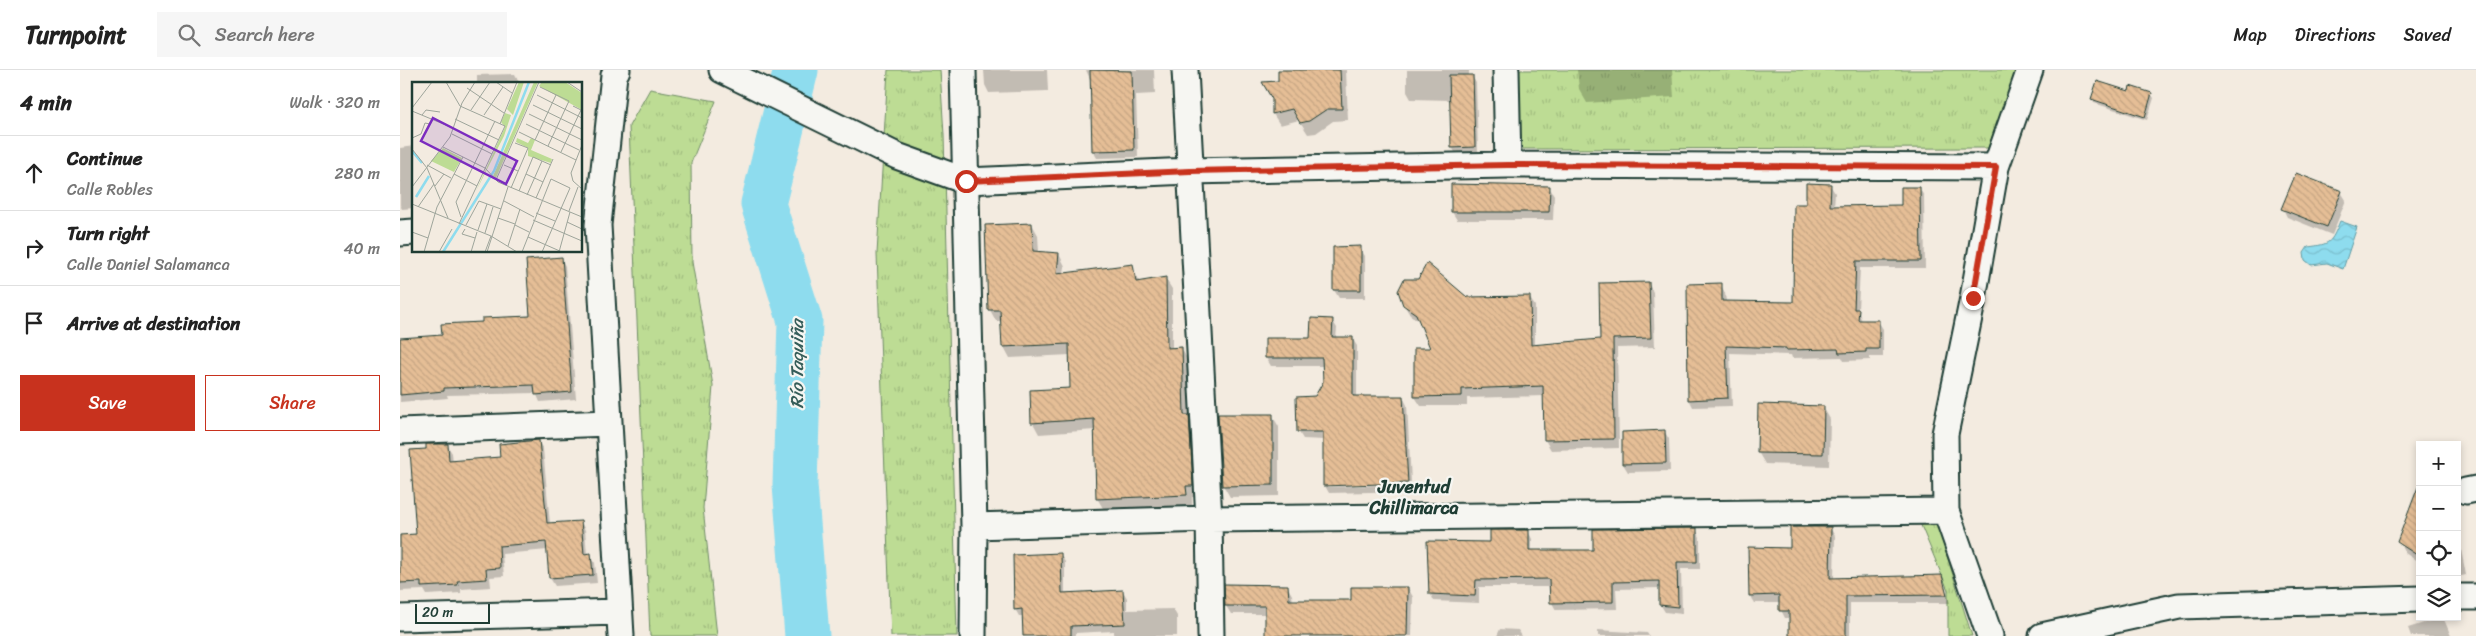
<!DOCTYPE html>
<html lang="en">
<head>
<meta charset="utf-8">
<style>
	:root { --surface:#fff; --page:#f6f6f6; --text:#222; --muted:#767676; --line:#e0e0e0; --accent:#c8321e }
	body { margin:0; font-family:Sriracha,sans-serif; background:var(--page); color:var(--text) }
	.controls { position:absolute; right:15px; bottom:15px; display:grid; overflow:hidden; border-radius:0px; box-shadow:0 2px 8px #0003 }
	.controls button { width:45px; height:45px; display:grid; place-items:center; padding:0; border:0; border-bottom:1px solid var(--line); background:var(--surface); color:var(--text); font:25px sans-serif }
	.scale { position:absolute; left:15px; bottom:12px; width:75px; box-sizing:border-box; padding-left:5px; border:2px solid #1f3d34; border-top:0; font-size:14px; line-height:18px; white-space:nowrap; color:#1f3d34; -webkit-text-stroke:4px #f6f6f2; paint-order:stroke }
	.stop { position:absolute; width:15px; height:15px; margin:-11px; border:4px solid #c8321e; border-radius:50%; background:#fff }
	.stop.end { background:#c8321e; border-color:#fff; box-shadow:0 1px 5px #0008 }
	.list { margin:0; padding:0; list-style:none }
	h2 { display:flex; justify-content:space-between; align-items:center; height:65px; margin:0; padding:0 20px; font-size:21px }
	h2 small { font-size:16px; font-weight:400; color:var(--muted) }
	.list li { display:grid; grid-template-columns:32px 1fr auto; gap:15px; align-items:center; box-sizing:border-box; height:75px; padding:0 20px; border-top:1px solid var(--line) }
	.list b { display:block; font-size:19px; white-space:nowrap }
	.list p { margin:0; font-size:16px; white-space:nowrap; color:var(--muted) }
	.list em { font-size:16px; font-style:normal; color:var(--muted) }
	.actions { display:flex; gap:10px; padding:15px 20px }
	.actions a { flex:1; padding:11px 0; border:1px solid var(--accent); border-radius:0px; text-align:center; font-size:18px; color:var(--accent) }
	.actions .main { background:var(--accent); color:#fff }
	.icon { flex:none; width:28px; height:28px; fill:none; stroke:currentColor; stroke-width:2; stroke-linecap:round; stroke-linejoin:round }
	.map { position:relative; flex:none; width:2076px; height:566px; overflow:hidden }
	header { display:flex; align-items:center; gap:30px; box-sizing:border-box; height:70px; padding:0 25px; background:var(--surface); border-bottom:1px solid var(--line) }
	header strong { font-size:24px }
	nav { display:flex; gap:28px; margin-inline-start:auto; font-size:18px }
	.search { width:350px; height:45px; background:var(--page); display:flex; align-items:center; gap:12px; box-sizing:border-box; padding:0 18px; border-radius:0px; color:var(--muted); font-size:19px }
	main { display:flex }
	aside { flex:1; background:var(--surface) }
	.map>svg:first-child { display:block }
</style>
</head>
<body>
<header>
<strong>Turnpoint</strong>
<div class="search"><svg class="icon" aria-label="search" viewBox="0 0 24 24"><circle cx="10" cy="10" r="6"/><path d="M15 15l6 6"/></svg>Search here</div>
<nav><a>Map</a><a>Directions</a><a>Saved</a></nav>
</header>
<main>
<aside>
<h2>4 min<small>Walk · 320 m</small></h2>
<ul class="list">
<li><svg class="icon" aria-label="ahead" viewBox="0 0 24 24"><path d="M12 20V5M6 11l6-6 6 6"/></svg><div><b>Continue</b><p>Calle Robles</p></div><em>280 m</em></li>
<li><svg class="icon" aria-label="right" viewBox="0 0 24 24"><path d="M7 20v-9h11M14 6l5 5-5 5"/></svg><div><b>Turn right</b><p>Calle Daniel Salamanca</p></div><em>40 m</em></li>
<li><svg class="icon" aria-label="arrive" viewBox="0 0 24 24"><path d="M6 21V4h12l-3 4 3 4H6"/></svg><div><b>Arrive at destination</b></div></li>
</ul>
<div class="actions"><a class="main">Save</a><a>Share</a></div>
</aside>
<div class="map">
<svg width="2076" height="566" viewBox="0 0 2076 566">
	<defs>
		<pattern id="grass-tufts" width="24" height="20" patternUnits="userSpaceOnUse" patternTransform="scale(1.25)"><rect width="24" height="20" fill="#bddc94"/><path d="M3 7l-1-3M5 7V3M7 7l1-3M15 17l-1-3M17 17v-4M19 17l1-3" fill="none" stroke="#a2be80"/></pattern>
		<pattern id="water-waves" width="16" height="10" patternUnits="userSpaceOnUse" patternTransform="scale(1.25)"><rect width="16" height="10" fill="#8edcee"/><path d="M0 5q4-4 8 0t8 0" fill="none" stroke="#7abecd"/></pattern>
		<pattern id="building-back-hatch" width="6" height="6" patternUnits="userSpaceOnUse" patternTransform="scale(1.25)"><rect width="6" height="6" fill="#e5be96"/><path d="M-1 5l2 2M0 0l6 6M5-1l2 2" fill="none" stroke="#c4a482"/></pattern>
	</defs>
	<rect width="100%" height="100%" fill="#f3ebe0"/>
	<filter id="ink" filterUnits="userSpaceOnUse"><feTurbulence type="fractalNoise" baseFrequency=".02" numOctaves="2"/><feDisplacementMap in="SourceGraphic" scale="10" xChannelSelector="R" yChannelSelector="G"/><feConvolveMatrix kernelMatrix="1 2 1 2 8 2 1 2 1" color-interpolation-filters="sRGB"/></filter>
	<g filter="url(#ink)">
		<path fill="url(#grass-tufts)" stroke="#6e8c64" d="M488 0H540L544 65 557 566H491L477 184Z
			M1118 0H1617L1588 78 1121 79Z
			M250 19 316 31 291 93 292 192 313 316 303 438 317 566H250L229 56Z
			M1520 453 1537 454 1572 566H1548V520Z"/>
		<path fill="url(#water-waves)" stroke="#629ca4" d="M1940 151 1957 157 1943 199 1927 193 1911 195 1905 190 1904 183 1908 177C1931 174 1931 173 1940 151Z"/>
		<path fill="#0003" d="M584 0H647L648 21 589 23 585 15Z
			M686 0H754L755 24 736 25 738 87 697 88 693 81 690 9Z
			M879 0H946L948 50 933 51 916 63 908 64 899 50 880 55 873 44 880 12Z
			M1007 0H1069V6H1072L1076 13 1078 84H1056L1052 77 1051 30 1011 29 1007 22Z
			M1177 0H1272L1274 27 1187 33 1179 19Z
			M115 4 120 14H77V5Z
			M1729 23 1751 24 1754 28 1747 50 1694 33 1692 29Z
			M14 76V138L2 139 0 135V78Z
			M1430 115 1435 123 1434 138 1502 136 1519 118 1524 126 1525 198H1460L1458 240 1462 251H1478L1483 259V287H1470V290L1444 291 1442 287 1392 288 1391 285 1330 283 1332 336 1293 337 1289 329 1321 215 1325 223 1326 232 1395 233 1407 135Z
			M1052 116 1149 117 1154 125 1153 150H1057L1052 142Z
			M1941 122 1946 130 1932 165 1887 147 1883 139Z
			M632 154 638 165 639 182 659 184 665 196 664 204 732 196 740 213 765 208 772 219V279L781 278 788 290 790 348 795 357 799 427H792V436L704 440 697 428 695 360 639 364 633 353 631 321 671 319 670 285 610 288 604 277 602 251H596L590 240 587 156Z
			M934 178H960L965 186V228H939L934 220Z
			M161 188 165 196 176 329 140 332 136 323 47 325 48 328 0 332V269L43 267 84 253 131 248Z
			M1248 213 1253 222 1255 277 1217 278 1219 378 1151 380 1145 370 1144 326 1067 328V336H1021L1015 327 1032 279 1021 252 1010 245 1004 235 1067 228 1129 227 1135 236V276L1202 270Z
			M932 250 937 258 936 269 952 268 957 276V327H1003L1007 335 1011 412 927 415V417L1012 414V421L929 423 925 416 924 370 903 369 898 361 924 313V296H871L866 288V269H911Z
			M1423 337 1430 349 1429 396 1365 394 1358 382Z
			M872 345 879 357V426L830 427 823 415Z
			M1264 361 1269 369 1270 401 1228 402 1223 394V363Z
			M138 371 143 379 150 454 181 452 185 460 187 485H191L195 493 197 513 155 516 150 508 148 480 102 484 104 506 90 507 91 517 61 519V523L27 525 24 520 0 521V466L17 465 28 380 47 375 52 383 53 392 102 388Z
			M2020 433V493L2005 483 1999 471Z
			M1430 458 1435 466 1434 509 1541 506 1550 533H1450V566H1391L1390 548H1385L1381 540V533H1355L1350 525 1392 479Z
			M1296 459 1300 467V499H1281L1282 544 1265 542 1260 534V518L1216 519 1217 539 1156 540 1152 533 1151 517H1079V533L1034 531 1030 523 1091 473 1128 461 1132 469V481H1194Z
			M2057 459 2066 505 2057 507Z
			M661 485 665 492V524L723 521 727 528V540L773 539 777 546V566H714V561L675 563V566H624L623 546H619L615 539Z
			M887 516 892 525 893 532 953 531 1008 518 1013 527 1012 566H866V544H831L826 536Z
			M2043 547 2051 566H2011L2008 558Z
			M1100 559 1118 560 1122 566H1097Z
			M1198 560 1247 563 1249 566H1198Z"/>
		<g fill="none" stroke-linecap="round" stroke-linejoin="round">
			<path stroke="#8edcee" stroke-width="45" d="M396 0 363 134 400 251 395 415 407 566"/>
		</g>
		<path fill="url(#building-back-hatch)" stroke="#1f3d34" d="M690 0 732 1 734 80 692 81Z
			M878 0H940L942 39H927L909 51 900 53 892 39 872 44V29L862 12 878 11Z
			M1049 5H1073L1075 77 1051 78Z
			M1697 11 1729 21 1730 16 1752 23 1745 47 1691 29Z
			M1896 103 1942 121 1927 157 1881 139Z
			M1406 113 1431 114 1430 136 1501 135V117H1520L1521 191H1456L1454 239H1459L1458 250H1479V279H1466V282L1439 283 1438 279 1386 280V278L1326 276 1328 328 1288 330 1287 214 1322 213V231L1393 232 1394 134H1406Z
			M1051 114 1150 116 1149 142H1051Z
			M632 153 633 181 659 183 657 204 733 194 736 212 766 207 767 278 782 277 784 345H789L793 416H786L787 425 696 429 694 349 631 353 630 320 670 318 669 274 602 277 600 240H588L585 155Z
			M961 176V220H933V177Z
			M162 187 172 322 135 325 134 315 44 318V321L0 325V268L42 265 41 254 82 252V248L130 246 126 190Z
			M1027 193 1067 227 1130 226 1131 275 1200 269 1199 213 1249 212 1251 268 1213 269 1214 369 1144 370 1143 316 1062 319V326L1014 327V278H1030L1016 244 1003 235 998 221 1004 209H1018Z
			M911 248 933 249 932 267H953V326H1003L1008 413 923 416V362H897L896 327 915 326 923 312 922 288H865V268H910Z
			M1358 334 1424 336 1423 384 1357 383Z
			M818 344H873V415L822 416Z
			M1265 360 1266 393 1222 394V362Z
			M139 370 147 453 181 451 184 484 191 483 193 505 149 508 146 472 99 476 100 498 86 499 87 509 57 511 58 515 21 517V512L0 513V465L16 464 10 380 26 379V374H48L49 391 100 387 99 374Z
			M2018 417 2020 418V487L1997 472Z
			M1390 457H1431L1430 508 1542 505 1547 525 1446 526V566H1389V541H1379V525L1349 526 1348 477 1390 478Z
			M1297 458V492H1277L1278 537 1259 535V511L1213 512V532L1150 533 1149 509 1076 510 1075 526 1029 524 1027 471 1090 472V460H1129V480H1193V459Z
			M661 483 662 523 723 520 725 554 671 556V566H623L622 539 614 540 613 485Z
			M824 514 888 515 889 530H951V517H1008L1007 566H865V536H825Z"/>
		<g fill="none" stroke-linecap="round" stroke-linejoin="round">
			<g stroke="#1f3d34" stroke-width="29">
				<path id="minor" d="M217 0 214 5 198 155 221 566
					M322 0 497 86 566 111 789 101 1108 95 1596 97
					M563 0 574 456 573 566
					M785 0 809 449 811 566
					M1106 0 1108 95
					M0 163 14 162
					M0 361 209 353
					M2066 421 2076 419
					M574 456 809 449 1546 441
					M2057 527H2076
					M0 548 219 542
					M1590 566 1546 441 1545 364 1573 228 1596 97 1630 0
					M1642 566 1779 536 2020 529"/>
			</g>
			<use href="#minor" stroke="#f6f6f2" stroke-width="25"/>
		</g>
	</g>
	<g fill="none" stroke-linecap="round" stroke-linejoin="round" filter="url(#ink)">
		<path stroke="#c8321e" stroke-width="6" d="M566 111 790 101 1108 95 1596 97 1573 228"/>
	</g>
	<g text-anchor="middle" stroke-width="4.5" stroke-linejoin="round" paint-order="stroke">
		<g font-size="18" font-style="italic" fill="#355d59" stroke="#f6f6f2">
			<text transform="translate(397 294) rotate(-90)" y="6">Río Taquiña</text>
		</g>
		<g font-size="18" font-weight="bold" fill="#1f3d34" stroke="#f6f6f2">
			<text x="1014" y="423">Juventud<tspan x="1014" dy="21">Chillimarca</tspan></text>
		</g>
	</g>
	<g transform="translate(12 12)">
		<rect width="170" height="170" fill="#f3ebe0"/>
		<path d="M107 0H112L101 33 95 27ZM122 0H126L84 96 81 94ZM130 0H153L170 11V28L127 4ZM93 31 99 33 92 54 64 109 93 45 89 40ZM105 56 116 61 119 56 123 58 119 68 140 77 139 81 116 74V66L104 60ZM31 66 50 76 42 90 19 79Z" fill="#bddc94"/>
		<path fill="none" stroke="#8edcee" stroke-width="2.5" d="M0 69 10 81M4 115 17 94M31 170 82 89 117 0"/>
		<path fill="none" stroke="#9ea59b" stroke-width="1" d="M34 0 48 24 93 44 47 142M84 0 100 11M155 0 170 10M128 5 157 19 136 64M55 6 92 31M125 13 170 36M121 23 170 47M0 26 20 0M59 28 78 0M0 29 41 46M117 32 170 58M10 33 14 28 28 30M72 33 91 5M43 37 87 58M88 42 105 0M114 42 167 68M107 50 164 78M40 52 80 72M0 56 9 52 13 41 18 42M123 58 144 13M170 63 159 91 161 99 170 107M31 65 73 86 86 100 170 135M0 67 15 86 36 136M149 70 169 28 161 24M15 83 39 96M92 83 106 89M42 92 65 104M114 92 131 100M84 98 127 0M23 104 32 92M0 105 38 55 50 21 63 0M99 106 116 66 103 61M107 109 121 75 139 83M115 113 130 79M124 116 141 77M92 119 122 135M0 122 79 154 105 170M6 125 22 102M157 129 166 105M124 131 143 139M49 135 44 120 83 39M86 136 103 142M121 138 170 159M155 140 170 147M54 143 67 119 89 127M103 143 117 150M53 147 50 152 63 156M66 148 75 122M0 150 16 156M73 151 81 125M116 155 150 170M96 164 108 127M12 170 25 125 51 75M27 170 40 147M59 170 65 150M73 170 79 154M75 170 96 105M110 170 139 97 158 106 130 170M147 170 158 130"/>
		<path fill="#7b2cbf" fill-opacity="0.15" stroke="#7b2cbf" stroke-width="2.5" d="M21 36 105 79 94 102 9 59Z"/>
		<rect width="170" height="170" fill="none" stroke="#1f3d34" stroke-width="2.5"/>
	</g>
</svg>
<div class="controls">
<button>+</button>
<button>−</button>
<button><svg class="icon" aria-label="locate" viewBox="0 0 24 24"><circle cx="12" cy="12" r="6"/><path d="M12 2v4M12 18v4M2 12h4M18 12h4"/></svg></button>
<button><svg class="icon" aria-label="layers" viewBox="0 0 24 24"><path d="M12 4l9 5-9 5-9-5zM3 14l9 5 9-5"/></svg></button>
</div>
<div class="scale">20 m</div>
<div class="stop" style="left:566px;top:111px"></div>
<div class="stop end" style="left:1573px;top:228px"></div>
</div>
</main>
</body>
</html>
